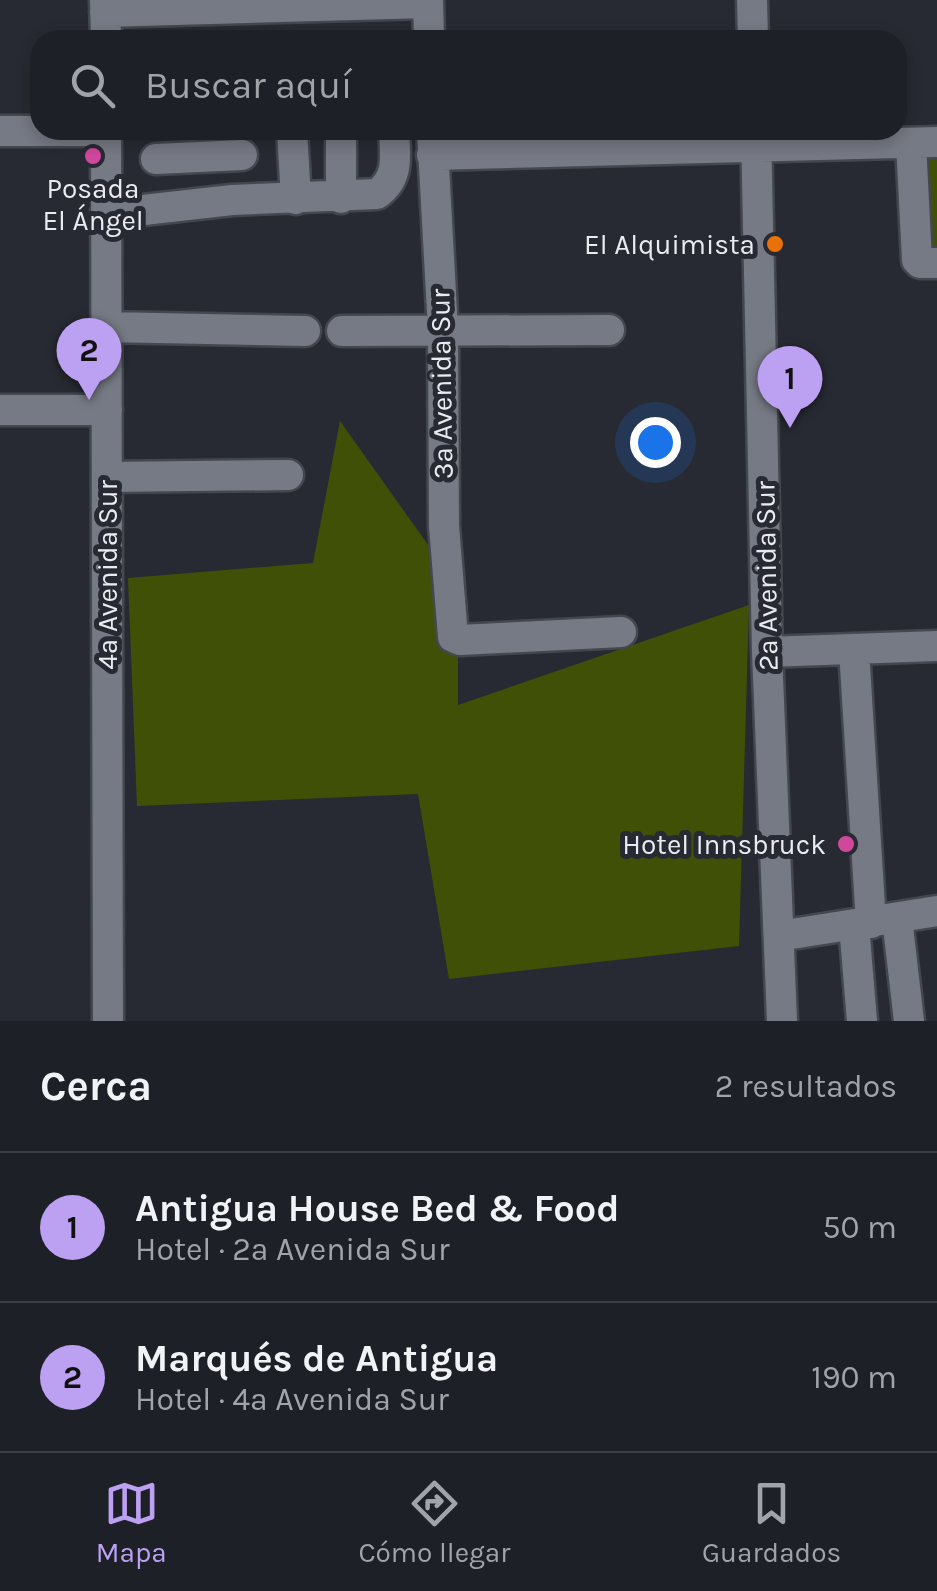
<!DOCTYPE html>
<html lang="es">
<head>
<meta charset="utf-8">
<style>
	:root { --surface:#1d2026; --page:#2a2d32; --text:#f1f3f6; --muted:#a0a3a7; --line:#3b3e43; --accent:#bca0f2 }
	body { margin:0; font-family:Karla,sans-serif; background:var(--page); color:var(--text) }
	.you { position:absolute; left:655px; top:442px; width:35px; height:35px; margin:-25px; border:8px solid #fff; border-radius:50%; background:#1a73e8; box-shadow:0 0 0 15px #1a73e833 }
	.badge { display:grid; place-items:center; width:65px; height:65px; border-radius:50%; background:var(--accent); color:#111; font-size:32px; font-weight:700 }
	.pin { position:absolute; translate:-50% -82px; filter:drop-shadow(0 2px 5px #0008) }
	.pin::after { content:''; position:absolute; top:52px; width:35px; height:30px; background:inherit; clip-path:polygon(0 0,100% 0,50% 100%) }
	.list { margin:0; padding:0; list-style:none }
	h2 { display:flex; justify-content:space-between; align-items:center; height:130px; margin:0; padding:0 40px; font-size:42px }
	h2 small { font-size:32px; font-weight:400; color:var(--muted) }
	.list li { display:grid; grid-template-columns:65px 1fr auto; gap:30px; align-items:center; box-sizing:border-box; height:150px; padding:0 40px; border-top:2px solid var(--line) }
	.list b { display:block; font-size:38px; white-space:nowrap }
	.list p { margin:0; font-size:32px; white-space:nowrap; color:var(--muted) }
	.list em { font-size:32px; font-style:normal; color:var(--muted) }
	.icon { flex:none; width:55px; height:55px; fill:none; stroke:currentColor; stroke-width:2; stroke-linecap:round; stroke-linejoin:round }
	.map { position:relative; flex:none; width:937px; height:1021px; overflow:hidden }
	.search { position:absolute; background:var(--surface); box-shadow:0 5px 15px #0003; left:30px; right:30px; top:30px; height:110px; display:flex; align-items:center; gap:25px; box-sizing:border-box; padding:0 35px; border-radius:30px; color:var(--muted); font-size:38px }
	.sheet { height:430px; background:var(--surface) }
	nav { display:flex; justify-content:space-around; align-items:center; box-sizing:border-box; height:140px; border-top:2px solid var(--line); background:var(--surface); font-size:28px; color:var(--muted) }
	nav a { display:grid; justify-items:center; gap:5px }
	nav .on { color:var(--accent) }
	.map>svg:first-child { display:block }
</style>
</head>
<body>
<div class="map">
<svg width="937" height="1021" viewBox="0 0 937 1021">
	<rect width="100%" height="100%" fill="#272a32"/>
	<path fill="#405107" d="M937 154V257L923 258 919 155Z
		M340 421 458 587V705L749 605 739 946 449 979 418 794 137 806 128 578 313 563Z"/>
	<g fill="none" stroke-linecap="round" stroke-linejoin="round">
		<g stroke="#43474e" stroke-width="35">
			<path id="minor" d="M105 0 106 40
				M428 0 429 40
				M752 0 753 40
				M105 12 428 3
				M106 130 108 1021
				M292 130 296 199
				M341 130V198
				M432 130 443 330 444 526 453 637 460 640 621 632
				M756 130 767 652 782 1021
				M0 131H106
				M911 143 917 260 920 263H937
				M432 155 937 142
				M156 159 242 155
				M108 214 232 200 377 194C400 177 395 156 394 130
				M107 327 305 331
				M342 331 609 330
				M0 410H107
				M107 477 288 475
				M854 650 871 923
				M767 652 937 646
				M897 918 909 1021
				M854 925 862 1021
				M779 936 937 911"/>
		</g>
		<use href="#minor" stroke="#767a84" stroke-width="30"/>
	</g>
	<g fill="#d1479c" stroke="#272a32" stroke-width="4">
		<circle cx="93" cy="156" r="10"/>
		<circle cx="846" cy="844" r="10"/>
	</g>
	<circle fill="#e8710a" stroke="#272a32" stroke-width="4" cx="775" cy="244" r="10"/>
	<g text-anchor="middle" stroke-width="10" stroke-linejoin="round" paint-order="stroke">
		<g font-size="28" fill="#e9ebf1" stroke="#272a32" text-anchor="end">
			<text x="93" y="198" text-anchor="middle">Posada<tspan x="93" dy="32">El Ángel</tspan></text>
			<text x="755" y="254">El Alquimista</text>
			<text x="826" y="854">Hotel Innsbruck</text>
		</g>
		<g font-size="28" fill="#e9ebf1" stroke="#272a32">
			<text transform="translate(441 384) rotate(-91)" y="10">3a Avenida Sur</text>
			<text transform="translate(107 575) rotate(-90)" y="10">4a Avenida Sur</text>
			<text transform="translate(766 576) rotate(-91)" y="10">2a Avenida Sur</text>
		</g>
	</g>
</svg>
<div class="you"></div>
<div class="pin badge" style="left:790px;top:428px">1</div>
<div class="pin badge" style="left:89px;top:400px">2</div>
<div class="search"><svg class="icon" aria-label="search" viewBox="0 0 24 24"><circle cx="10" cy="10" r="6"/><path d="M15 15l6 6"/></svg>Buscar aquí</div>
</div>
<section class="sheet">
<h2>Cerca<small>2 resultados</small></h2>
<ul class="list">
<li><span class="badge">1</span><div><b>Antigua House Bed &amp; Food</b><p>Hotel · 2a Avenida Sur</p></div><em>50 m</em></li>
<li><span class="badge">2</span><div><b>Marqués de Antigua</b><p>Hotel · 4a Avenida Sur</p></div><em>190 m</em></li>
</ul>
</section>
<nav>
<a class="on"><svg class="icon" aria-label="map" viewBox="0 0 24 24"><path d="M3 6l6-2 6 2 6-2v14l-6 2-6-2-6 2zM9 4v14M15 6v14"/></svg>Mapa</a>
<a><svg class="icon" aria-label="directions" viewBox="0 0 24 24"><path d="M12 3l9 9-9 9-9-9zM9 14v-3h6M13 9l2 2-2 2"/></svg>Cómo llegar</a>
<a><svg class="icon" aria-label="saved" viewBox="0 0 24 24"><path d="M7 4h10v16l-5-4-5 4z"/></svg>Guardados</a>
</nav>
</body>
</html>
